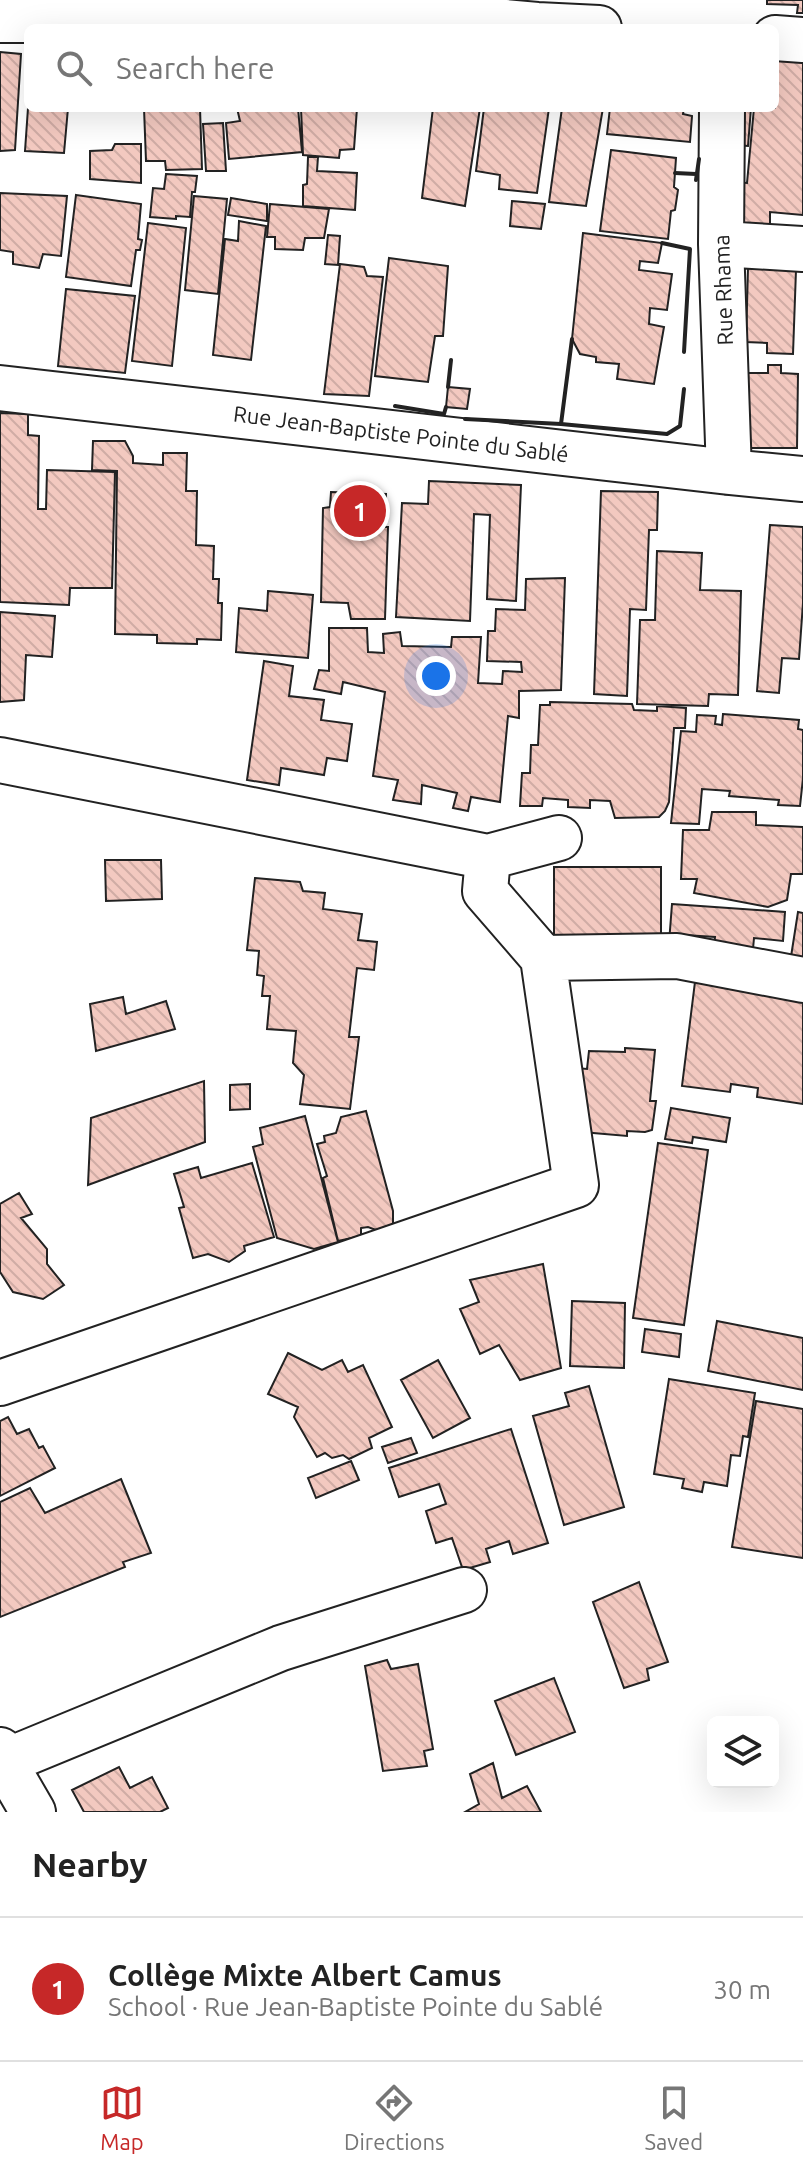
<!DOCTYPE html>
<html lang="en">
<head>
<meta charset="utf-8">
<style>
	:root { --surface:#fff; --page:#f6f6f6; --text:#222; --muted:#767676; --line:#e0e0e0; --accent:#c62828 }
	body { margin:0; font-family:Ubuntu,sans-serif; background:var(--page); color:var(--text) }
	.controls { position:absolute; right:24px; bottom:24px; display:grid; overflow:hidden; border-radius:12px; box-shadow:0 8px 32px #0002 }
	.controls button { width:72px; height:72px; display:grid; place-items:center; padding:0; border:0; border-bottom:2px solid var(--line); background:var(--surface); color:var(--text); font:40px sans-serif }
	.you { position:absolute; left:436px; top:676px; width:28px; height:28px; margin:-20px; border:6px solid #fff; border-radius:50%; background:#1a73e8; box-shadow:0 0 0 12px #1a73e833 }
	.badge { display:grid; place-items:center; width:52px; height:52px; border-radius:50%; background:var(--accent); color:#fff; font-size:26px; font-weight:700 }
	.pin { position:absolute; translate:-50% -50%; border:4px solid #fff; box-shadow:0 2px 8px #0006 }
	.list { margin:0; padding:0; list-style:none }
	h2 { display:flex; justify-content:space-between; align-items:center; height:104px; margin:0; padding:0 32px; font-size:34px }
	h2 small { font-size:26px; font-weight:400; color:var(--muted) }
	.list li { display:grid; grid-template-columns:52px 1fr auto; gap:24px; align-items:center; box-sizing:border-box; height:144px; padding:0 32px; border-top:2px solid var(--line) }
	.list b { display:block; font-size:30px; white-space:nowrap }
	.list p { margin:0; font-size:26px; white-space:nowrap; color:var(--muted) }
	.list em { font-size:26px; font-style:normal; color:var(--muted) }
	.icon { flex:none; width:44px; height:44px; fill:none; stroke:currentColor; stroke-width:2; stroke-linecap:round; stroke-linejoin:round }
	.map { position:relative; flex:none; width:803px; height:1812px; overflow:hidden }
	.search { position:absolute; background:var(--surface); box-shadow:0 8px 32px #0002; left:24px; right:24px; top:24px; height:88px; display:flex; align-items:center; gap:20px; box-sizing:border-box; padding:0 28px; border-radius:12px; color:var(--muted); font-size:30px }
	.sheet { height:248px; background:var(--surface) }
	nav { display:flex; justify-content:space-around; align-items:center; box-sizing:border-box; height:112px; border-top:2px solid var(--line); background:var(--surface); font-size:22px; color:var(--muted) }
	nav a { display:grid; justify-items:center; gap:4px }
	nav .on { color:var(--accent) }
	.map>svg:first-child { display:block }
</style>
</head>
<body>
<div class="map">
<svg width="803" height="1812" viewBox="0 0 803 1812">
	<defs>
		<pattern id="building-back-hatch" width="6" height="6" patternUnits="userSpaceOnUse" patternTransform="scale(2)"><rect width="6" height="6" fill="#f3c9c0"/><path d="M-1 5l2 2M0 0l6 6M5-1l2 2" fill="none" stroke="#d0aca5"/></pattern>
	</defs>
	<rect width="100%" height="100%" fill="#fff"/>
	<path fill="url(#building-back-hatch)" stroke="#222" stroke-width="2" d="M767 0H803V13H797L798 5 767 4Z
		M0 52 21 54 15 150 0 151Z
		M775 53 803 54V215L770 212V229H740L733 182 747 183 754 108H775Z
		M28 108H68L64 153 25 151Z
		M144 108H200L202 169 166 170 165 161H146Z
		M237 108H298L302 152 229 159 226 123 240 121Z
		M301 108H357L354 149 340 150 339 158 303 155Z
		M433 108H480L465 206 422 198Z
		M484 108H549L537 193 499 189 500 175 476 171Z
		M562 108H603L586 206 549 202Z
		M610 108H684L683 114 692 116 690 142 607 134Z
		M736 108H751L748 146 734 145Z
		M223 123 226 171H206L203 124Z
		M115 144H141V183L90 179V151L112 150Z
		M611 150 676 158 674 187 678 190 675 210 671 211 668 239 600 231Z
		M308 157H318L317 171 357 173 355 210 303 206V185L307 184Z
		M166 174 197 176 195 192H192L190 217 176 216V219L150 217 153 188 164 189Z
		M0 193 67 196 61 256 43 254 39 268 13 264V252L0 250Z
		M76 195 141 204 138 239 142 240 140 250H136L131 286 66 277Z
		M194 196 227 199 218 294 185 290Z
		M231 198 267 204V221L228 215Z
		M512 201 545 204 541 229 510 226Z
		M270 204 329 209 324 238H305L303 250 275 249V237H267Z
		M239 221 266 226 251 360 213 355 225 239 238 241Z
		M148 223 186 228 172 366 132 361Z
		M583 233 662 243 658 263 640 261 639 270 672 274 667 310 650 308 649 324 664 327 654 384 617 379 619 364 596 362V357L580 354 572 339Z
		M328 235 340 236 338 265 325 264Z
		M389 258 448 266 443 336H435L428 382 375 376Z
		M340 264 364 267 367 276 383 277 369 396 324 394Z
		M748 268 796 270 793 354 767 353V343L746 342Z
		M66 289 135 296 125 373 58 366Z
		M768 365H781V373L798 374 797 448H742L743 373H768Z
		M448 387 470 389 467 409 446 407Z
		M0 413 28 414V435L39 436 38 509H46L47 470 115 472 112 588H70L69 605 0 602Z
		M93 441H125L133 456V463L163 465V453H187L186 491H197L196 545 214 546 213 579H219L218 603H222L221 640 197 639V644L157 643V635L115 634 117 471 92 470Z
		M429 481 521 485 516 601 487 599 490 515 474 514 470 621 396 617 402 503 428 504Z
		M601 491 658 492 657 530H649L646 610 630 609 627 696 594 694Z
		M331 492 386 494 384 527H388L385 619H351L348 603 321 602 323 508 330 507Z
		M770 525 803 527V603L799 659 782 658 779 693 757 691Z
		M657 551 702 553 700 590 741 591 738 695 709 694 708 706 637 704 640 620H655Z
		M565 578 561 690 519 691V718L508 716 500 802 471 797 468 811 453 808 457 793 422 785 421 804 393 800 398 780 373 776 385 692 343 682 341 694 314 689 319 670 329 671V628H367L368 652 384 653 383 634 400 632 402 646 451 647 452 637H481L478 683 502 684 503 671 522 672 521 662 487 661 488 631H495L496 609 525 610 526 579Z
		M268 591 313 595 308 658 236 652 239 608 267 611Z
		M0 612 55 616 52 657 26 655 24 700 0 702Z
		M264 661 293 666 289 696 324 700 321 720 352 724 347 761 327 758 324 775 281 768 279 785 247 780Z
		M550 702 632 704 634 710 657 711V706L686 708 685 728H674L669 802 665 811 659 817 615 818 610 801 590 800V808L568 807V800L543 798 542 806H520L522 773H530L531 745H538L540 705H550Z
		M723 714 799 720 798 729 803 730V778L800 806 778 805 779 800 729 796 730 791 702 789 699 824 671 823 681 731 696 732 697 715 716 716 715 724 722 725Z
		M712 812H756V825L803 827V874H791L787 900 768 907 694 893 697 879H681L683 830H709Z
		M105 860H161L162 899 106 901Z
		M554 867H661V941L554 940Z
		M255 878 300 882 303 891 325 893 323 909 362 914 358 940 377 942 374 970 357 968 349 1037H359L350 1109 300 1104 304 1075 293 1063 296 1031 267 1029 270 996H262L264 976 257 975 259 951 247 950Z
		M672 904 785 912 783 941 754 938 753 949 714 947 715 937 685 935 684 944 669 943Z
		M798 912 803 913V965L790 963Z
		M695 982 803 998V1104L757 1097 758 1088 731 1084 730 1092 682 1086Z
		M123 997 126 1014 166 1001 175 1029 96 1051 90 1004Z
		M625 1048 655 1050 650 1101H656L652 1130 645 1132 627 1131V1136L582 1132 577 1068 587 1069 589 1051 625 1052Z
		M204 1081 205 1142 88 1185 91 1118Z
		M250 1084V1109L230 1110V1085Z
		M671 1108 730 1118 726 1142 693 1137 692 1143 665 1139Z
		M366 1111 393 1211V1223L389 1228 376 1230 368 1227 361 1228V1236L338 1241 323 1178 327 1176 317 1144 325 1142 324 1136 336 1133 341 1117Z
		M305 1116 338 1242 314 1249 277 1238 253 1147 263 1144 260 1128Z
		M658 1143 708 1150 684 1325 633 1318Z
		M252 1163 274 1237 244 1246 245 1251 229 1262 208 1254 193 1258 179 1208 184 1207 174 1174 198 1167 201 1178Z
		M19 1193 32 1214 21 1218 47 1249V1264L64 1285 43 1299 13 1292 0 1272V1204Z
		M543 1264 561 1368 520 1380 499 1345 480 1354 460 1309 479 1302 470 1280Z
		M572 1301 625 1303 624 1368 570 1366Z
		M717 1321 803 1338V1390L708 1371Z
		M645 1329 681 1334 679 1357 642 1352Z
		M288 1353 322 1370 342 1360 348 1372 363 1365 392 1427 369 1438 372 1448 349 1459 343 1455 332 1458 325 1453 317 1457 294 1417 298 1407 268 1394Z
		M438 1360 470 1418 433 1438 401 1380Z
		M669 1379 755 1393 748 1437 743 1436 740 1456 731 1455 727 1486 704 1482 702 1492 682 1488 684 1479 654 1474Z
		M589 1386 624 1507 564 1525 533 1416 569 1406 565 1393Z
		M756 1401 803 1409V1558L732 1547Z
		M8 1417 17 1434 29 1429 39 1448 43 1446 55 1468 0 1496V1421Z
		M511 1429 548 1543 513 1554 509 1541 486 1549 490 1562 463 1570 452 1538 436 1543 426 1511 446 1504 439 1484 399 1497 389 1468Z
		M411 1438 417 1453 388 1463 382 1447Z
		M351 1461 359 1480 316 1498 308 1478Z
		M121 1479 151 1553 123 1562 125 1567 0 1617V1502L30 1488 45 1513Z
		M639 1582 668 1662 647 1669 649 1680 624 1688 593 1602Z
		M387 1660 391 1669 418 1664 433 1749 424 1751 427 1766 383 1771 365 1666Z
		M554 1678 575 1732 516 1755 495 1701Z
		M493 1763 502 1798 527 1786 541 1812H465L479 1804 470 1774Z
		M119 1767 130 1788 152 1777 168 1808 160 1812H84L72 1790Z"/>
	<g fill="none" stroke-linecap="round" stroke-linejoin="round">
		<g stroke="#222" stroke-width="48">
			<path id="minor" d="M0 20H40L254 9 333 12 388 8 422 14 537 25 599 28
				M775 38 803 40
				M722 108 721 244 729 472
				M721 244 803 249
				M0 388 729 472 803 479
				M0 760 488 857 485 891 543 958 677 956 803 980
				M488 857 559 838
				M0 1383 576 1185 543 958
				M0 1750 4 1762 33 1812
				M4 1762 281 1648 464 1590"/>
		</g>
		<use href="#minor" stroke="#fff" stroke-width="44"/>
		<path stroke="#222" stroke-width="4" d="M675 173 696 174
			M696 180 699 159
			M662 243 690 249 684 352
			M448 387 451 360
			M395 406 444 414 446 407
			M465 419 561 424 572 339
			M561 424 667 434 680 426 684 389"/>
	</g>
	<g text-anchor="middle" stroke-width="6" stroke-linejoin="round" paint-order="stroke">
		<g font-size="22" fill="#222" stroke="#fff">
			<text transform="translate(723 290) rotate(-92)" y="8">Rue Rhama</text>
			<text transform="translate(401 434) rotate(7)" y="8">Rue Jean-Baptiste Pointe du Sablé</text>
		</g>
	</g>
</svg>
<div class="controls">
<button><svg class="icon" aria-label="layers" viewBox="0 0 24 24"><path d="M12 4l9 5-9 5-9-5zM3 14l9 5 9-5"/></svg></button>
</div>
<div class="you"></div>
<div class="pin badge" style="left:360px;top:511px">1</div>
<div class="search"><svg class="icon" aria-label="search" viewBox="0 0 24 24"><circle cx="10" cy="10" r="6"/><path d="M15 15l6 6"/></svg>Search here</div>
</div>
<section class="sheet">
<h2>Nearby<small></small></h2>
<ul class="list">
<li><span class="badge">1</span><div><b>Collège Mixte Albert Camus</b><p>School · Rue Jean-Baptiste Pointe du Sablé</p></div><em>30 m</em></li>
</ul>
</section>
<nav>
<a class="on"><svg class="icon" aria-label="map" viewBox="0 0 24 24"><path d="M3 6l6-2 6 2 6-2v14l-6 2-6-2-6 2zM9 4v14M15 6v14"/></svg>Map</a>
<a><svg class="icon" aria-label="directions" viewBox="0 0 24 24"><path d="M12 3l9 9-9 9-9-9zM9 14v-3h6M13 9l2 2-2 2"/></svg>Directions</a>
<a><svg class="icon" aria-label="saved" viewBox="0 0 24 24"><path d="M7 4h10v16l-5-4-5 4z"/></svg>Saved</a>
</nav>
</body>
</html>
